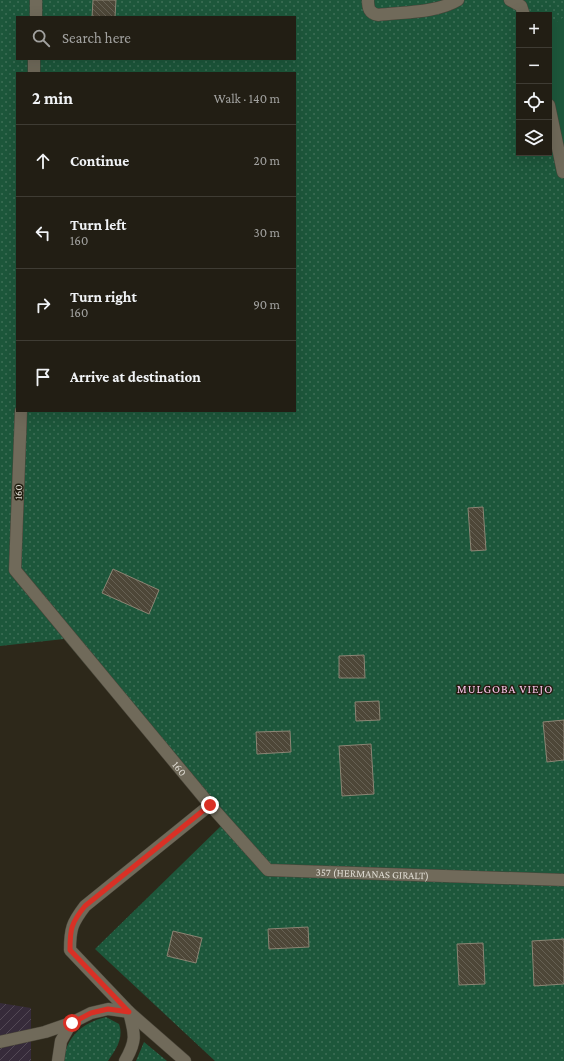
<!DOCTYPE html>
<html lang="en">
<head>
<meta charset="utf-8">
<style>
	:root { --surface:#221e14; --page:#2e2b22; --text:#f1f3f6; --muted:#a2a2a0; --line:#3f3c34 }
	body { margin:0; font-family:"Crimson Pro",serif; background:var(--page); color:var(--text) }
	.controls { position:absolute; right:12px; top:12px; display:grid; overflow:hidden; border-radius:0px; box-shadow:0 4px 16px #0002 }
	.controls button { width:36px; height:36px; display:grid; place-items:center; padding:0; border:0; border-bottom:1px solid var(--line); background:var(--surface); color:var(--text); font:20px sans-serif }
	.stop { position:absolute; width:12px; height:12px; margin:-9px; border:3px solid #d93025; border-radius:50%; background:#fff }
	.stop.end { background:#d93025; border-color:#fff; box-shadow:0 1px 4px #0008 }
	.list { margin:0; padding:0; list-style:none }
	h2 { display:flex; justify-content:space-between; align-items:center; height:52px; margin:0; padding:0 16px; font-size:17px }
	h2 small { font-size:13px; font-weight:400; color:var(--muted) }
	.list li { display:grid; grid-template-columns:26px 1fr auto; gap:12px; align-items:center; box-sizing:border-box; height:72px; padding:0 16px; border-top:1px solid var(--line) }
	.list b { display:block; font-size:15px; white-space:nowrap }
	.list p { margin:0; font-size:13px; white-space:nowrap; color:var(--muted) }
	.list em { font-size:13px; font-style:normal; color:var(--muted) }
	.icon { flex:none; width:22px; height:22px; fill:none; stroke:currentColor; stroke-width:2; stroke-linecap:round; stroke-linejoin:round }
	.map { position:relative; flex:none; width:564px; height:1061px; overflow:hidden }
	.search { position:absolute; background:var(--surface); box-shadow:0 4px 16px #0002; left:16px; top:16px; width:280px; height:44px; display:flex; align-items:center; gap:10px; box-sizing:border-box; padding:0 14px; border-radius:0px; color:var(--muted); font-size:15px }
	.panel { position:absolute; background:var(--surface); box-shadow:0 4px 16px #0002; left:16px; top:72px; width:280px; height:340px; border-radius:0px }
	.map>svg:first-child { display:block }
</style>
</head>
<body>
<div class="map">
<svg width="564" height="1061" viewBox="0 0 564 1061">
	<defs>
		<pattern id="industrial-furrows" width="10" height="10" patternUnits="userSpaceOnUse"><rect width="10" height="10" fill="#362b3a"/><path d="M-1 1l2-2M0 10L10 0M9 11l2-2" fill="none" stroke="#534955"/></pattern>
		<pattern id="grass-dots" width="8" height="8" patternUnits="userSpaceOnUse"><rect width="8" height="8" fill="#1d573b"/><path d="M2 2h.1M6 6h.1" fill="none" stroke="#3d6f56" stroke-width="1.8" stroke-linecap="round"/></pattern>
		<pattern id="building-back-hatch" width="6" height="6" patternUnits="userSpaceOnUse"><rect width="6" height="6" fill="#4d4738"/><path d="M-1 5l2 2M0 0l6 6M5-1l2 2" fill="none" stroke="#666154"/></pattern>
	</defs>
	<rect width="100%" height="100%" fill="#2d281a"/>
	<path fill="url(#industrial-furrows)" d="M0 1003 31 1008V1061H0Z"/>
	<path fill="url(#grass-dots)" fill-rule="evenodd" d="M0 0H564V1061H215L95 949 221 826 64 639 0 646ZM519 15H549V153H519ZM17 17H295V59H17ZM17 73H295V411H17Z
		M106 1017 119 1024C124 1038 116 1049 108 1061H63C67 1036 82 1023 106 1017Z
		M144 1042 167 1061H136Z"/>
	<path fill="#1d573b" d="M564 17V155L549 95V27Z"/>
	<path fill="url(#building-back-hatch)" stroke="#8b8574" d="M93 0H116L115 17H92Z
		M483 507 486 550 471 551 468 508Z
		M113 569 159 590 149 614 102 593Z
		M364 655 365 678H339V656Z
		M379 701 380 720 356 721 355 702Z
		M564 720V760L547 762 543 722Z
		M290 731 291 752 257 754 256 732Z
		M371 744 374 794 342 796 339 746Z
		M308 927 309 947 269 949 268 929Z
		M173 931 202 938 196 963 167 956Z
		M564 939V984L534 986 532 941Z
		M483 943 485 984 459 985 457 944Z"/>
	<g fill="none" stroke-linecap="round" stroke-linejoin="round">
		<g stroke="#494539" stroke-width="13">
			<g id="minor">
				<path d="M368 0C368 8 369 13 378 15 403 12 437 13 458 0"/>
				<path d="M510 0 521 6 524 15"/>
				<path d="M36 17V0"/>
				<path d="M34 73V59"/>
				<path d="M549 105 563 172H564"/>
				<path id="s1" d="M21 411 15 570 210 805 268 870 564 880"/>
				<path d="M0 1042 45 1032 71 1023 91 1013 108 1009 129 1012"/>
				<path d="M58 1061 61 1041 71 1023"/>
				<path d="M125 1061C137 1040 135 1035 129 1012"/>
				<path d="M185 1061 129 1012 70 950C70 929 72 923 85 906L210 805"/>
			</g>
		</g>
		<use href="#minor" stroke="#706a5a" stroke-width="12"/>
	</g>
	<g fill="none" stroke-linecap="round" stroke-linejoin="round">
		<path stroke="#d93025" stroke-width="5" d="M72 1023 91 1013 108 1009 129 1012 70 950C70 929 71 923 85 906L210 805"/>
	</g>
	<g text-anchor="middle" stroke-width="3" stroke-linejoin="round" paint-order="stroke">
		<g font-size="11" fill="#dddad1" stroke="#231e10">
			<text transform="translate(18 492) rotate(-88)" y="4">160</text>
			<text dy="4" stroke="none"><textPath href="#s1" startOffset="417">160</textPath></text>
			<text dy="4" stroke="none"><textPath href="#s1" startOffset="656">357 (HERMANAS GIRALT)</textPath></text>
		</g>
		<g font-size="12" letter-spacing="1" fill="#fbc4eb" stroke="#231e10">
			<text x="505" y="693">MULGOBA VIEJO</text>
		</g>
	</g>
</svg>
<div class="controls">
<button>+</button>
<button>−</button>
<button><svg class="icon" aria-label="locate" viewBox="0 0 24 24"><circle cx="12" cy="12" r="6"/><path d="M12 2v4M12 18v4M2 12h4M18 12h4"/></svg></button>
<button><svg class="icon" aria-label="layers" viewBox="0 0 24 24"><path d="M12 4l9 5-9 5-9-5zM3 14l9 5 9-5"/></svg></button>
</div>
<div class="stop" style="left:72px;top:1023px"></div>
<div class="stop end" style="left:210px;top:805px"></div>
<div class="search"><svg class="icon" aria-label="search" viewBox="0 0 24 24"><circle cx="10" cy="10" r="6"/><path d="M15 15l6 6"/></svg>Search here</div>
<section class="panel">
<h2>2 min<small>Walk · 140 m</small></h2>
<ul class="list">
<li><svg class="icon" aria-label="ahead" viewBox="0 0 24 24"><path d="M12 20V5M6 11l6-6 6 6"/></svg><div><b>Continue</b></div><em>20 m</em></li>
<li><svg class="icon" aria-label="left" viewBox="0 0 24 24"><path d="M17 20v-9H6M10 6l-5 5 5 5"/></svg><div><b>Turn left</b><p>160</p></div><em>30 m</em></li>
<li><svg class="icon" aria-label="right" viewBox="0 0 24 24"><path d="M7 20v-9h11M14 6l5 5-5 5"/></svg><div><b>Turn right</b><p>160</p></div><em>90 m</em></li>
<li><svg class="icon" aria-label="arrive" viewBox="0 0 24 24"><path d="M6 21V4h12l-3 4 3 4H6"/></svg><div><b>Arrive at destination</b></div></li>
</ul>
</section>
</div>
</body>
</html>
